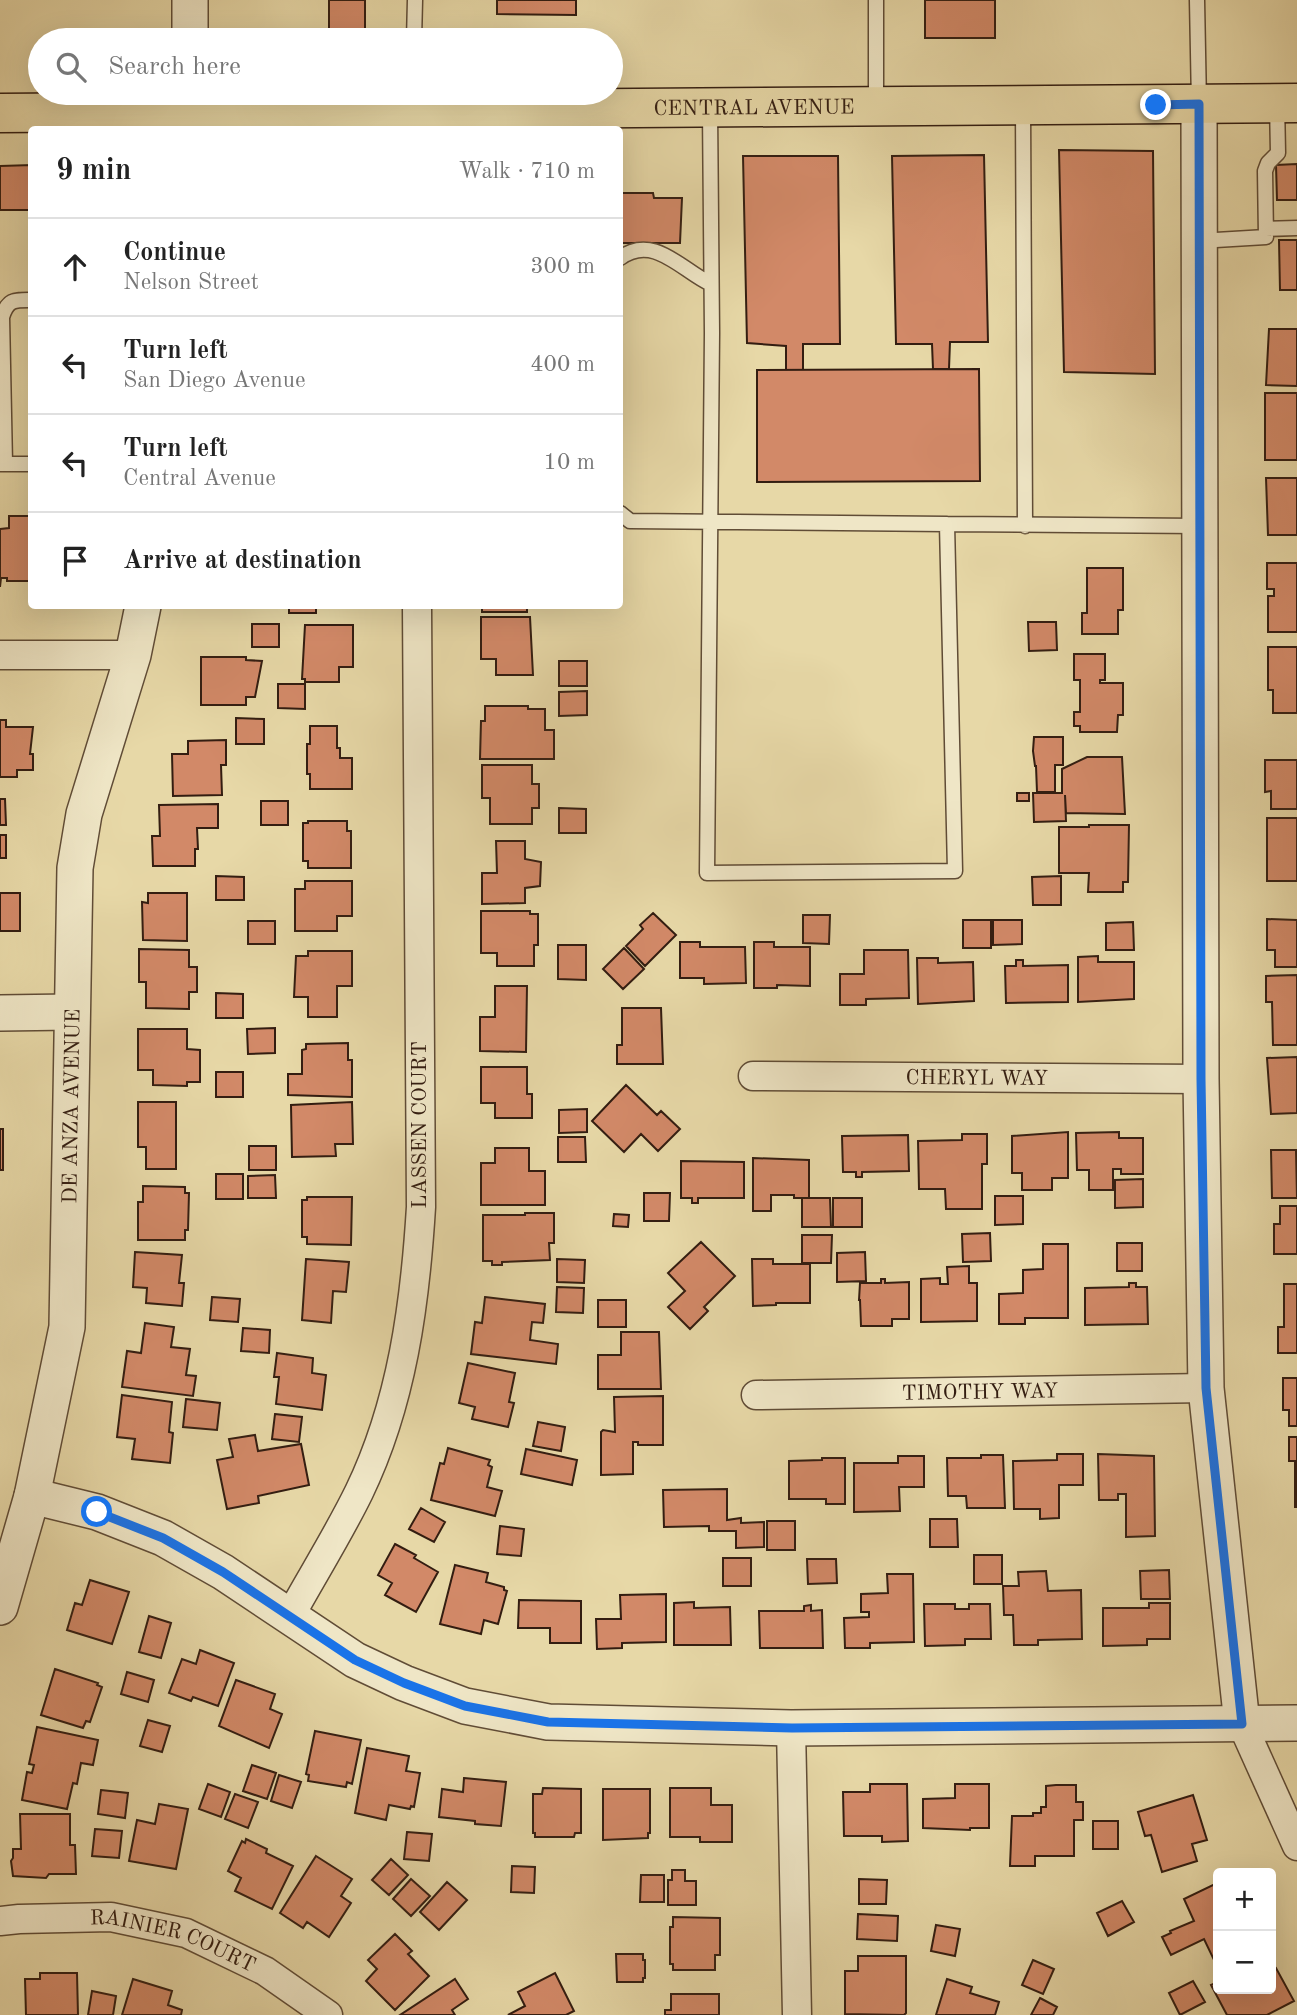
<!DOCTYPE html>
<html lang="en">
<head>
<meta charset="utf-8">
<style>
	:root { --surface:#fff; --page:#f2f2f2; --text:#222; --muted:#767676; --line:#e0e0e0 }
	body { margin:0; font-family:"Old Standard TT",serif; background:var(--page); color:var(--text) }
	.controls { position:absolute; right:21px; bottom:21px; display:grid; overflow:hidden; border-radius:7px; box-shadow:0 7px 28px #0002 }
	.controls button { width:63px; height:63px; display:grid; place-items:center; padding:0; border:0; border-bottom:2px solid var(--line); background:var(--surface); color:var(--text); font:35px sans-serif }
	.stop { position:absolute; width:21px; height:21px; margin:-16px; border:5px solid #1a73e8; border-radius:50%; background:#fff }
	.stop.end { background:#1a73e8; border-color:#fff; box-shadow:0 2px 7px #0008 }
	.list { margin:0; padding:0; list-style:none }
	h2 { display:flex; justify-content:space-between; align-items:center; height:91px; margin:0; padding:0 28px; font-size:30px }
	h2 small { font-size:23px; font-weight:400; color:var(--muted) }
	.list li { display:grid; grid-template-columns:46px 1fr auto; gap:21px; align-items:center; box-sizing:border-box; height:98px; padding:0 28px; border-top:2px solid var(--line) }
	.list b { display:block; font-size:26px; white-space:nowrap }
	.list p { margin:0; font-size:23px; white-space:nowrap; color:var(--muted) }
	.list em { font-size:23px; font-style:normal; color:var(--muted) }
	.icon { flex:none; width:38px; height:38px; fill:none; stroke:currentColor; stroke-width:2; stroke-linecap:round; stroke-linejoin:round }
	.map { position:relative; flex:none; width:1297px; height:2015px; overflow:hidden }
	.search { position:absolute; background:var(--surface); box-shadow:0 7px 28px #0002; left:28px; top:28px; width:595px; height:77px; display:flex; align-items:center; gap:18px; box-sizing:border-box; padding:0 24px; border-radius:38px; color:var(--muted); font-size:26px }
	.panel { position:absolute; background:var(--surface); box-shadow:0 7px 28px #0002; left:28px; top:126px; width:595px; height:483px; border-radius:7px }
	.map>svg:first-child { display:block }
</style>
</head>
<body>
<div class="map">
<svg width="1297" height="2015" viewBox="0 0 1297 2015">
	<rect width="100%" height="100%" fill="#e7d8a7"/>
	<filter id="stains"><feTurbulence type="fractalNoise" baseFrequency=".00286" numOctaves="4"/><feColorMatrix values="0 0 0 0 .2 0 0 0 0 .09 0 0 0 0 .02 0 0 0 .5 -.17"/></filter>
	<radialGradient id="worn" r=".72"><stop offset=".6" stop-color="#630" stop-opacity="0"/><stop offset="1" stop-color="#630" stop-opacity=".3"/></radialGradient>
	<path fill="#d28968" stroke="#331d11" stroke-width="2" d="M329 0H365V40H329Z
		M497 0H576V15L497 14Z
		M925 0H995V38H925Z
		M1059 150 1153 151 1155 374 1064 372Z
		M984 155 988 342H950L949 369H933L932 344H896L892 156Z
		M743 156H838L840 344H803V370H786V346L747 343Z
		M1297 164V200H1277L1276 165Z
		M32 165V210H0V166Z
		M620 193H653L654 198H682L680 243H620Z
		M1279 240H1297V290H1280Z
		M1269 329H1297V386L1266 385Z
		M979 369 980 481 757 482V370Z
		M1265 393H1297V460H1265Z
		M1266 478H1297V535H1268Z
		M9 516H32V581H7V578H1L0 587V529L9 528Z
		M1267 563H1297V632H1268V596H1274V589H1267Z
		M1087 568H1123V610H1118V634H1082V613H1087Z
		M289 606H316V613H289Z
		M482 606H527V612H482Z
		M481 617H530L533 675H496V659H481Z
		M1028 622H1056L1057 650 1029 651Z
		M252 624H279V647H252Z
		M305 625H353V667H339V682H305V679H302Z
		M1268 647H1297V713H1273V690H1268Z
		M1074 654H1105V680H1100V683H1123V715H1118L1117 732H1080V726H1074V712H1080V680H1074Z
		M201 657H246V660L262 661 255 697H246V705H201Z
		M559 661H587V686H559Z
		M278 684H305V709L278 708Z
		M587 691V715L559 716V692Z
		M485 706H528V709H545V730H554V759H480L481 721H485Z
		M236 718 264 719V744H236Z
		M0 720H6V727H33L30 754H33V770H17V777H0Z
		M310 726H337V748H340V758H352V789H310V774H307V744H310Z
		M1034 737H1063V765H1055V792H1037L1036 766H1035L1033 751Z
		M226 740V765H221L222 795 173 796 172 754H188V741Z
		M1087 757H1122L1125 814 1066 813 1065 795 1066 821 1034 822 1033 793H1062V769Z
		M1265 760H1297V809H1271V791L1265 792Z
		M482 765H532V784H539V808H532V824H490V798H482Z
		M1017 793H1029V801H1017Z
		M0 799H5L6 825H0Z
		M261 801H288V825H261Z
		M218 804V828H197L198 849H195V866H153L152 836H160L159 805Z
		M559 808 586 809V833H559Z
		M1267 818H1297V881H1267Z
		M308 821H347V831H351V868H308V861H303V823H308Z
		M1089 825H1129L1128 882H1123V892H1088L1089 873H1059V827H1089Z
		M0 835H6V858H0Z
		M496 841H525V859L541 862 540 886 525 888V903L482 904V873H497Z
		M216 876 244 877V900H216Z
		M1061 876V905H1033L1032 877Z
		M305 881H352V916H337V931H295V889H305Z
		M0 893H20V931H0Z
		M148 893H187V941L143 940 142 902 148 903Z
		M481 911H530V914H538V945H534V966H497V953H481Z
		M653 913 676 935 645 966 626 946 643 929 640 925Z
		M803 915H830L829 944 803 943Z
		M1267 919 1297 920V967H1275V950H1267Z
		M963 920H991V948H963Z
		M993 920H1022V944L993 945Z
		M248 921H275V944H248Z
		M1133 922 1134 950H1106V923Z
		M680 942H700V947H745L746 983 704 984V978H680Z
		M754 942H774V947H810V986L777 985V988H754Z
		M558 945H586V980L558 979Z
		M624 948 644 969 623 989 603 969Z
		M139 949 189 950V967H197V992H189V1009L146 1008V982H139Z
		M864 950H908L909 998 866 999V1005H840V974H864Z
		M308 951H352V986H337V1017H308V997H294L296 956H308Z
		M1098 956V962H1134V999L1078 1002V957Z
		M917 958H938V963L973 962 974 1001 918 1004Z
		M1016 960H1023V966L1068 965V1002L1006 1003 1005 966H1016Z
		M1297 975V1045H1273L1272 1002H1266V976Z
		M495 986H527L526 1052 480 1051V1017H495Z
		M216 993 243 994V1018H216Z
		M622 1008H661L663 1064H617V1045H622Z
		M275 1028V1053L248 1054 247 1029Z
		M138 1029H187V1049L200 1050V1082H187V1086L153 1085V1070H138Z
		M348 1043V1060H352V1097L288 1095V1074H302V1050L306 1049V1044Z
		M1297 1057V1113L1271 1114 1267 1058Z
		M481 1067H527V1094H532V1118H495V1103H481Z
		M216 1072H243V1097H216Z
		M626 1085 657 1115 661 1111 680 1129 658 1151 641 1134 624 1152 592 1121Z
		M138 1102H176V1169H146V1147H138Z
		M352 1102 353 1144H335L336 1156 292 1157 291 1105Z
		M587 1109V1132L559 1133V1110Z
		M0 1129H3V1170H0Z
		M1068 1132V1178H1052V1190H1022V1173H1012V1136Z
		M1119 1132V1138H1143V1174H1121V1169H1113V1190H1089V1170H1077L1076 1133Z
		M962 1134H987V1164H982V1209H946L945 1189H919L918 1141 962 1140Z
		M908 1135 909 1171 862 1172V1177H856V1172H843L842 1136Z
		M558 1137H585L586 1162H558Z
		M249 1146H276V1170H249Z
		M495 1148H529V1171H545V1205H481V1163H495Z
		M1271 1150H1296L1297 1198H1272Z
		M753 1158 809 1160V1198H794V1195H771V1211H753Z
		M681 1161 744 1162V1198H698V1203H692V1198H681Z
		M216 1174H243V1199H216Z
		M275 1175 276 1198H248V1176Z
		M1143 1179V1207L1115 1208V1180Z
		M143 1186 185 1187V1193H189L188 1230H185V1240H138V1202H143Z
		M644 1193H670L669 1221H644Z
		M995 1196H1023V1224L995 1225Z
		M307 1197H352L351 1245 307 1244V1237H302V1200H307Z
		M802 1198H830L831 1227H802Z
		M833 1198H862V1227H833Z
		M1280 1206H1297V1254H1274V1224H1280Z
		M525 1213H554V1243H549L550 1260 502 1262V1265H492V1261H483V1215H525Z
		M614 1214 629 1215 628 1227 613 1226Z
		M990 1233 991 1261 963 1262 962 1234Z
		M802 1235H832L831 1263H802Z
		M701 1242 735 1276 704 1307 708 1311 690 1329 668 1307 685 1291 668 1273Z
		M1117 1243H1142V1271H1117Z
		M1043 1244H1068V1318H1025V1324H999V1294L1023 1293V1270L1043 1269Z
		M135 1252 182 1255 179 1283H184L182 1306 146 1303 147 1288 133 1287Z
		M865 1252 866 1281 837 1282V1253Z
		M306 1259 349 1262 346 1292 333 1291 331 1323 302 1320Z
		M557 1259 585 1260 584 1283 557 1282Z
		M752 1259H773V1264H810V1303H776V1305L753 1306Z
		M969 1266V1283H977V1321L921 1322V1279L940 1278V1284H948L947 1267Z
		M881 1279H885V1283L909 1282V1319H892V1326H861L860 1300H859L860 1283H881Z
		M1129 1283H1136V1287H1147L1148 1324 1085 1325V1288L1129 1287Z
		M1284 1284H1297V1353H1278V1327H1284Z
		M557 1287 584 1288 583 1313 556 1312Z
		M212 1297 240 1299 238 1322 210 1320Z
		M485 1297 545 1304 543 1323 532 1322 530 1340 558 1344 556 1364 471 1354 475 1322 482 1323Z
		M598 1300H626V1327H598Z
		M145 1323 174 1327 171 1347 190 1349 186 1375 196 1376 193 1396 122 1387 127 1351 141 1353Z
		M243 1328 270 1330 269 1353 241 1351Z
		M621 1332H659L661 1389H598V1355H621Z
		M277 1353 313 1358 312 1373 326 1375 322 1410 276 1404 279 1377H274Z
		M468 1363 515 1373 509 1402 514 1403 508 1427 472 1419 475 1407 459 1403Z
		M1283 1378H1297V1426H1289V1410H1283Z
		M122 1395 172 1402 169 1432 173 1433 170 1463 132 1459 135 1439 117 1437Z
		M663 1396V1445H638V1442H633V1474L601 1475V1432L603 1430 615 1432 614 1397Z
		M186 1399 220 1403 217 1430 183 1427Z
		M275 1414 302 1417 299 1442 272 1439Z
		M538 1422 565 1427 561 1451 533 1446Z
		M255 1435 258 1451 301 1444 309 1485 258 1496 259 1503 227 1509 217 1460 233 1457 229 1439Z
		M1289 1437H1297V1507H1295V1461H1289Z
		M448 1448 490 1460 488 1465 492 1467 487 1487 502 1491 495 1516 431 1500 440 1463 444 1464Z
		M526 1449 577 1460 572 1485 521 1474Z
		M1057 1454H1083V1485H1059V1518L1040 1519V1509H1014L1013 1461 1057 1460Z
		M1098 1454 1154 1456 1155 1536 1126 1537V1494H1118V1500H1099Z
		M981 1455H1003L1005 1508H967L966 1496H948L947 1458H981Z
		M898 1456H924V1487H899L900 1511 854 1512V1463H898Z
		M822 1458H845V1504H826V1499H789V1461L822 1460Z
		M727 1489V1520L741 1518V1523L764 1522V1547L736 1548V1531H709V1526L664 1527 663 1490Z
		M421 1508 445 1522 434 1542 409 1529Z
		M930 1519H957L958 1547H930Z
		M767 1521H795V1550H767Z
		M500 1526 524 1529 521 1556 497 1554Z
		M395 1544 416 1555 414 1558 438 1572 416 1612 385 1595 392 1583 378 1575Z
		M974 1555H1002V1584H974Z
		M723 1558H751V1586H723Z
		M807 1559H836L837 1583 808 1584Z
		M455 1565 488 1573 486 1582 504 1587V1590L507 1591 498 1624 484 1620 481 1634 440 1624Z
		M1169 1570 1170 1599H1141L1140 1571Z
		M1046 1571 1048 1591 1081 1590 1082 1639 1038 1640V1645H1014L1013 1615H1004L1003 1586H1019L1018 1572Z
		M887 1574H913L914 1642 870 1643V1648H845L844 1618 869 1617V1612H861V1594L888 1593Z
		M90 1580 129 1592 112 1644 67 1630 75 1603 82 1605Z
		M666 1594V1642L622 1643V1648L597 1649 596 1619H621L620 1595Z
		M519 1600 581 1601V1643H550V1628H518Z
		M694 1602V1608L730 1607 731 1645H674V1603Z
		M1149 1603H1170V1639H1147V1645L1103 1646V1608H1149Z
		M924 1604H955V1609H969V1604H990L991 1639H965V1645L925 1646Z
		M811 1605V1611L822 1610 823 1648H760L759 1611H804V1606Z
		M149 1616 171 1623 161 1658 139 1652Z
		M200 1650 234 1663 218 1706 193 1697 191 1701 169 1693 182 1659 196 1664Z
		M55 1669 98 1683 97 1685 102 1687 90 1722 86 1721 83 1728 41 1715Z
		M127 1672 154 1680 148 1702 121 1694Z
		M236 1680 275 1694 270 1709 282 1714 269 1748 219 1726Z
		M148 1720 170 1726 162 1752 140 1746Z
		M37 1727 98 1740 93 1765 81 1763 77 1784 73 1783 67 1809 22 1800 27 1772 32 1773 34 1765 29 1764Z
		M315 1731 361 1740 352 1784 347 1782 346 1787 308 1781 309 1775 306 1774Z
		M367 1748 409 1756 406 1771 420 1773 414 1807 411 1806 410 1809 389 1805 386 1820 355 1813Z
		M252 1765 276 1773 267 1799 243 1791Z
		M279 1775 301 1782 292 1808 271 1801Z
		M464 1778 506 1782 501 1826 475 1824V1821L439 1817 442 1789 463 1792Z
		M208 1784 230 1792 221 1817 199 1809Z
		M870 1784H907L908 1841 882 1842V1836H844L843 1792H870Z
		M955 1784H989V1828H970V1830L923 1828V1799L955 1798Z
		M1056 1785H1076V1802H1083V1820H1074V1856H1035V1866H1010L1012 1816H1033V1813H1041V1807H1046V1786Z
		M543 1788 581 1789V1833H575L574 1837H535V1833H533V1794H542Z
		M670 1788H711V1805H732V1842H700V1837H670Z
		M603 1789H650V1833H648V1838L603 1840Z
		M101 1790 128 1793 125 1818 98 1814Z
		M235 1794 258 1802 248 1828 225 1819Z
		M1193 1795 1207 1840 1192 1844 1197 1861 1162 1872 1151 1835 1145 1836 1138 1812Z
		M159 1804 188 1809 176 1869 129 1861 137 1820 155 1824Z
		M20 1814H70V1845H75L76 1874H49L46 1878 13 1876 11 1861 13 1858V1849H21Z
		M1093 1821H1118V1849H1093Z
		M95 1829 122 1831 119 1858 92 1856Z
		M407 1832 432 1834 429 1861 404 1859Z
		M246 1839 267 1849 266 1853 293 1866 272 1909 235 1891 241 1878 228 1871 242 1841 245 1843Z
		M316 1856 352 1879 341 1896 351 1903 329 1937 307 1922 303 1928 280 1913Z
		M391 1859 408 1875 389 1895 372 1880Z
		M512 1866 535 1867 534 1893 511 1892Z
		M672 1870H685V1881H696V1905H668V1880H672Z
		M641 1875H664V1902H640Z
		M411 1879 430 1896 411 1916 393 1899Z
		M859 1879 887 1880 886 1904H859Z
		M447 1882 467 1900 439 1930 420 1912Z
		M1215 1884 1218 1890V1958L1214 1960 1204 1939 1171 1955 1162 1937 1171 1933 1170 1931 1194 1921 1184 1899Z
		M1122 1901 1134 1922 1108 1936 1097 1913Z
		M858 1914 898 1916 897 1941 857 1939Z
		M673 1917 720 1918V1955H715V1970H673V1964H670V1927H673Z
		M936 1925 960 1929 955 1956 931 1951Z
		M395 1934 412 1951 408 1954 429 1976 395 2010 366 1981 377 1969 368 1960Z
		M616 1954H643V1960H645V1978H643V1982H617Z
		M858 1956H906V2013L904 2015 845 2014V1971H858Z
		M1033 1960 1054 1969 1043 1994 1022 1985Z
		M1271 1967 1272 1970 1276 1968 1294 2001 1267 2015H1227L1211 1985 1218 1982V1989H1271Z
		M40 1973H77L78 2015H26L25 1979H40Z
		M555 1973 574 2011 566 2015H508L525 2006 518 1992Z
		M133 1979 172 1991 168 2005 182 2010 181 2015H122Z
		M455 1979 468 1999 452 2010 455 2015H400Z
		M947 1979 972 1987 970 1993 999 2002 995 2015H936Z
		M1193 1981 1205 2002 1180 2015 1169 1993Z
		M92 1991 116 1996 113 2015H88Z
		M671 1994H719V2015H665V2010H671Z
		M1040 1998 1057 2007 1053 2015H1031Z"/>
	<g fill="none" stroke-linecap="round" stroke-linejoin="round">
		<g stroke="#604c36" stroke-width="17">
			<path id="service" d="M876 0V104
				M1197 0 1199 104
				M414 40 415 0
				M1023 107 1025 526
				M710 110 712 333 707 873 955 871 947 524 1200 526
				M1266 229 1297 228
				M1199 241 1266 237 1265 171 1268 163 1278 153 1277 103
				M620 258C654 233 682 271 711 284
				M0 464H32
				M5 464 2 317C8 299 14 300 32 300
				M620 513 630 521 947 524"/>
		</g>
		<g stroke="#604c36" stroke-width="31">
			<g id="minor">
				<path d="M0 655H133"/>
				<path id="s1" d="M753 1076 1201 1079"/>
				<path id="s2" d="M756 1395 1206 1388"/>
				<path d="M289 1618C312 1576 338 1535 359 1492 402 1403 415 1305 421 1207L417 606"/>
				<path d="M1242 1724 1297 1846"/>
				<path d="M791 1728 797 2015"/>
				<path id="s3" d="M0 1921 19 1919 111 1917 186 1933 265 1971 328 2015"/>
			</g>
		</g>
		<g stroke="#604c36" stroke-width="38">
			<g id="tertiary">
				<path d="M190 0V40"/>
				<path d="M1199 104 1201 1079 1206 1388 1242 1724"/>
				<path d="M0 1013 71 1012"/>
				<path d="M32 1496 97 1512 163 1538 223 1572 355 1660 404 1683 465 1706 548 1722 791 1728 1297 1723"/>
				<path id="s4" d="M0 1607 32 1496 67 1327 75 868 84 814 133 655 143 606"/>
			</g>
		</g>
		<g stroke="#331d11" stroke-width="41">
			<g id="primary">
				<path id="s5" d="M0 113 1297 103"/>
			</g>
		</g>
		<use href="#service" stroke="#efe6c6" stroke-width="14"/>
		<use href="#minor" stroke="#efe6c6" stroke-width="28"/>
		<use href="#tertiary" stroke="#efe6c6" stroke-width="35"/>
		<use href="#primary" stroke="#e7d8a7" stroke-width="38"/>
	</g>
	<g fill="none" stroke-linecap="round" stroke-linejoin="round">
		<path stroke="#1a73e8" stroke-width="9" d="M97 1512 163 1538 223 1572 355 1660 404 1683 465 1706 548 1722 792 1728 1242 1724 1206 1388 1201 1079 1199 104 1156 105"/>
	</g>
	<g text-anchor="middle" stroke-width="7" stroke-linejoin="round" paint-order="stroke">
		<g font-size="21" fill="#331d11" stroke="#efe6c6">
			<text dy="7" stroke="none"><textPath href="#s5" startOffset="754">CENTRAL AVENUE</textPath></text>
			<text dy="7" stroke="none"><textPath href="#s1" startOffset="224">CHERYL WAY</textPath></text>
			<text dy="7" stroke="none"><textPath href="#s4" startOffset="509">DE ANZA AVENUE</textPath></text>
			<text transform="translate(419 1125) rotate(-90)" y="7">LASSEN COURT</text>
			<text dy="7" stroke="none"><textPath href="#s2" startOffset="224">TIMOTHY WAY</textPath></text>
			<text dy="7" stroke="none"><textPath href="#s3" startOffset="177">RAINIER COURT</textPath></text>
		</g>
	</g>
	<rect width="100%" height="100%" filter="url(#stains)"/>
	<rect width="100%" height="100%" fill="url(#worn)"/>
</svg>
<div class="controls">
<button>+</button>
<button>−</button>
</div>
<div class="stop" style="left:97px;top:1512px"></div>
<div class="stop end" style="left:1156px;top:105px"></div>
<div class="search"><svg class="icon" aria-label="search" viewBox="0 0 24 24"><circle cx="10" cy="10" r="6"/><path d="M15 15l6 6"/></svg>Search here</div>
<section class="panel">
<h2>9 min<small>Walk · 710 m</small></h2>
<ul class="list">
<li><svg class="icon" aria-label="ahead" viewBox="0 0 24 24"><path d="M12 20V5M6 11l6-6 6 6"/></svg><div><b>Continue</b><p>Nelson Street</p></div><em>300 m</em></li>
<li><svg class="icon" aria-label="left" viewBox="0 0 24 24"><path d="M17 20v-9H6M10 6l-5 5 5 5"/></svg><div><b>Turn left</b><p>San Diego Avenue</p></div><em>400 m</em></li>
<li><svg class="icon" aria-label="left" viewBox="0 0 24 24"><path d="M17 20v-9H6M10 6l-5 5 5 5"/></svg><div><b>Turn left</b><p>Central Avenue</p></div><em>10 m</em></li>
<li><svg class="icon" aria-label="arrive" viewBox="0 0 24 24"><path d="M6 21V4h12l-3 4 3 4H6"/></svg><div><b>Arrive at destination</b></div></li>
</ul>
</section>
</div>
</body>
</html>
